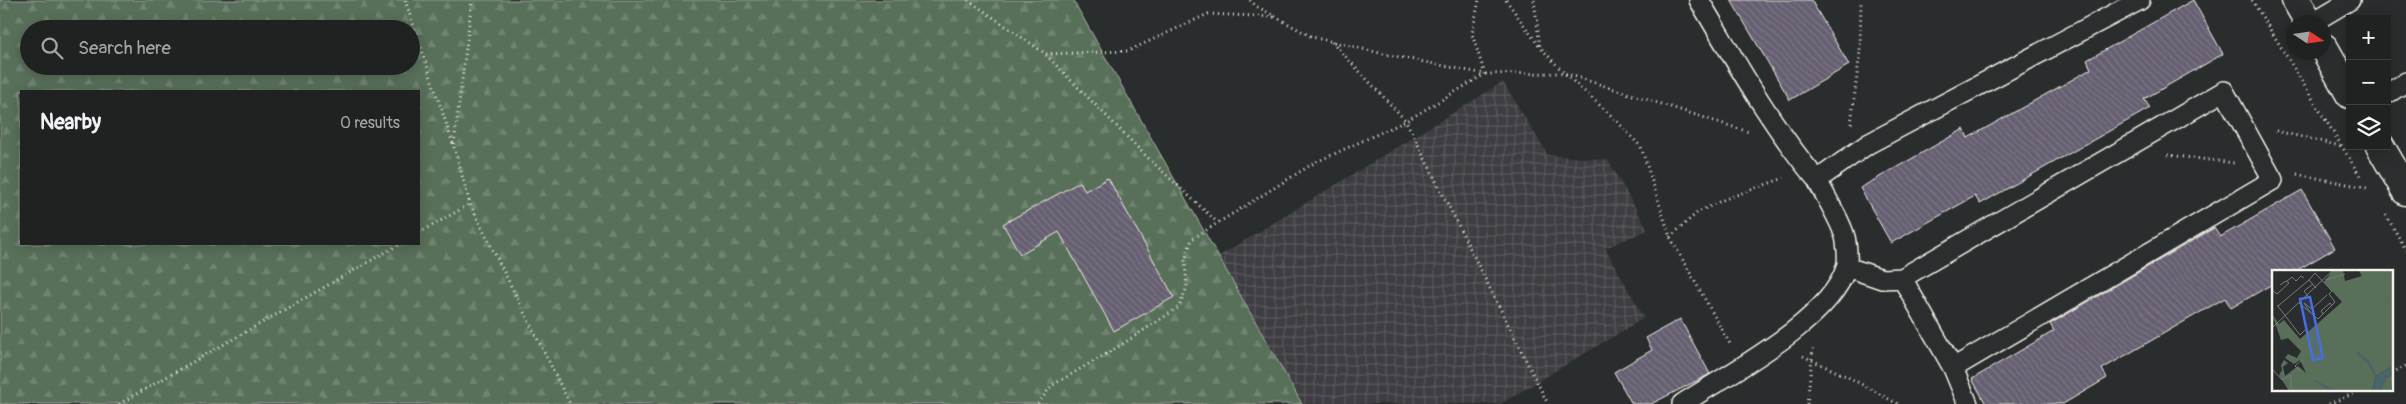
<!DOCTYPE html>
<html lang="en">
<head>
<meta charset="utf-8">
<style>
	:root { --surface:#202222; --page:#2d2f2f; --text:#f1f3f6; --muted:#a2a4a5; --line:#3d3f40 }
	body { margin:0; font-family:Pangolin,sans-serif; background:var(--page); color:var(--text) }
	.controls { position:absolute; right:15px; top:15px; display:grid; overflow:hidden; border-radius:0px; box-shadow:0 2px 12px #0003 }
	.controls button { width:45px; height:45px; display:grid; place-items:center; padding:0; border:0; border-bottom:1px solid var(--line); background:var(--surface); color:var(--text); font:25px sans-serif }
	.compass { position:absolute; left:2286px; top:15px; width:45px; height:45px; border-radius:50%; background:var(--surface); box-shadow:0 2px 12px #0003; rotate:102deg }
	.list { margin:0; padding:0; list-style:none }
	h2 { display:flex; justify-content:space-between; align-items:center; height:65px; margin:0; padding:0 20px; font-size:21px }
	h2 small { font-size:16px; font-weight:400; color:var(--muted) }
	.icon { flex:none; width:28px; height:28px; fill:none; stroke:currentColor; stroke-width:2; stroke-linecap:round; stroke-linejoin:round }
	.map { position:relative; flex:none; width:2406px; height:404px; overflow:hidden }
	.search { position:absolute; background:var(--surface); box-shadow:0 2px 12px #0003; left:20px; top:20px; width:400px; height:55px; display:flex; align-items:center; gap:12px; box-sizing:border-box; padding:0 18px; border-radius:28px; color:var(--muted); font-size:19px }
	.panel { position:absolute; background:var(--surface); box-shadow:0 2px 12px #0003; left:20px; top:90px; width:400px; height:155px; border-radius:0px }
	.map>svg:first-child { display:block }
</style>
</head>
<body>
<div class="map">
<svg width="2406" height="404" viewBox="0 0 2406 404">
	<defs>
		<pattern id="industrial-grid" width="8" height="8" patternUnits="userSpaceOnUse" patternTransform="scale(1.25)"><rect width="8" height="8" fill="#3c3c42"/><path d="M0 4h8M4 0v8" fill="none" stroke="#59595d"/></pattern>
		<pattern id="forest-firs" width="22" height="20" patternUnits="userSpaceOnUse" patternTransform="scale(1.25)"><rect width="22" height="20" fill="#596f5a"/><path d="M5 1l3.5 6h-7zM16 11l3.5 6h-7z" fill="#718472"/></pattern>
		<pattern id="building-back-hatch" width="6" height="6" patternUnits="userSpaceOnUse" patternTransform="scale(1.25)"><rect width="6" height="6" fill="#665f71"/><path d="M-1 5l2 2M0 0l6 6M5-1l2 2" fill="none" stroke="#7c7685"/></pattern>
	</defs>
	<rect width="100%" height="100%" fill="#2a2d2e"/>
	<filter id="ink" filterUnits="userSpaceOnUse"><feTurbulence type="fractalNoise" baseFrequency=".02" numOctaves="2"/><feDisplacementMap in="SourceGraphic" scale="10" xChannelSelector="R" yChannelSelector="G"/><feConvolveMatrix kernelMatrix="1 2 1 2 8 2 1 2 1" color-interpolation-filters="sRGB"/></filter>
	<g filter="url(#ink)">
		<path fill="url(#industrial-grid)" d="M1503 82 1548 155 1608 160 1648 230 1605 248 1644 318 1500 404H1164L1208 263Z"/>
		<path fill="url(#forest-firs)" stroke="#a6b0a1" fill-rule="evenodd" d="M0 0H1073L1302 404H0ZM29 29H411V66H29ZM21 91H419V244H21Z"/>
		<path fill="url(#building-back-hatch)" stroke="#f4f1e8" d="M1731 0H1811L1849 65 1790 100Z
			M2193 0 2223 54 2144 99 2150 108 1980 204 1975 196 1891 243 1860 188 1964 129 1968 138 2091 69 2087 60Z
			M1108 178 1174 297 1114 331 1059 232 1020 254 1003 224 1080 182 1085 191Z
			M2302 190 2335 248 2294 272H2274V283L2231 308 2225 298 2102 369 2107 378 2063 404H1986L1972 379 2054 331 2050 324 2214 228 2220 237Z
			M1680 319 1710 374 1651 404H1632L1614 372 1652 350 1646 338Z"/>
		<g fill="none" stroke-linecap="round" stroke-linejoin="round">
			<g stroke="#f4f1e8" stroke-width="22">
				<path id="service" d="M1699 0C1736 62 1770 124 1817 180
					M2313 22 2350 0
					M2387 94 2406 82
					M1847 267 1882 279 1902 278 2224 91 2273 180 1953 368
					M1902 278 1953 368 1968 404
					M1682 404C1728 374 1830 321 1846 268 1848 261 1847 249 1846 242 1845 228 1824 194 1817 180L1868 144 2140 0"/>
			</g>
			<g stroke="#f4f1e8" stroke-width="31">
				<path id="minor" d="M2296 0 2309 22
					M2324 48 2350 94
					M2380 146 2406 191"/>
			</g>
			<path stroke="#f4f1e8" stroke-width="3" stroke-dasharray="1 4" stroke-linecap="butt" d="M405 0 454 147 470 204 570 404
				M968 0 1046 54 1128 51 1208 14 1275 17
				M1250 0 1256 6 1312 37 1384 54 1485 74 1564 73 1749 132
				M1506 0 1539 46
				M1534 0 1540 47 1564 73 1615 119 1641 147 1670 237 1730 344
				M2252 0 2360 176
				M1332 42 1406 121 1548 404
				M1046 55 1146 156 1217 222
				M1851 124 1860 51 1861 0
				M2276 131 2341 146
				M454 144 472 0
				M2168 155 2234 163
				M2297 174 2367 188
				M2386 215 2406 250
				M419 233 470 204
				M1670 237 1698 212 1725 199 1784 178
				M1803 356 1850 378 1898 404
				M2392 374 2406 366
				M119 404 400 244
				M1038 404 1051 386 1118 347 1179 307 1187 287 1185 260 1192 239 1314 163 1406 121 1485 74 1472 34 1479 0
				M1807 404 1813 349
				M2329 404 2362 390"/>
			<use href="#service" stroke="#2a2d2e" stroke-width="19"/>
			<use href="#minor" stroke="#2a2d2e" stroke-width="28"/>
		</g>
	</g>
	<g transform="translate(2272 270)">
		<rect width="121" height="121" fill="#2a2d2e"/>
		<path d="M87 0H121V96L109 103 104 94 92 11Z" fill="#596f5a"/>
		<path d="M61 0H71L73 11 90 6 87 0H112L120 11 121 30 117 31 109 21 104 24 109 40 107 46 121 38V53L117 47 114 50 121 56V96L116 95 115 100 116 92 113 88H107L109 103 104 106 100 121H17L7 105 10 100 9 95 12 90 16 93 11 97 13 106 26 96 34 103 28 90 22 94 13 88 16 84 25 88 29 81 16 68 9 70 0 44 7 54 12 50 28 69 70 32 52 12ZM121 104 119 121H108L114 108Z" fill="#596f5a"/>
		<path d="M121 96V104L114 108 108 121H100L104 106Z" fill="#48666a"/>
		<path fill="none" stroke="#48666a" stroke-width="2.5" d="M85 82 96 92 104 106M43 111 62 121"/>
		<path fill="none" stroke="#7b7b78" stroke-width="1" d="M53 10 73 4M15 11 20 7 24 11 29 6 32 8M44 18 37 10 43 3 60 21 57 24 63 32 51 44 49 41M0 20 5 24 17 13 14 11 8 15M36 26 32 21 41 14M27 33 46 49 51 44M5 35 28 65 33 60M6 36 37 10M40 39 55 25M49 41 58 33 60 36M38 42 32 33 40 39M0 58 61 0M0 99 10 110 19 105M28 101 23 96 30 90M19 105V121"/>
		<path fill="#486fdb" fill-opacity="0.15" stroke="#486fdb" stroke-width="2.5" d="M38 27 51 88 41 90 28 29Z"/>
		<rect width="121" height="121" fill="none" stroke="#f4f1e8" stroke-width="2.5"/>
	</g>
</svg>
<div class="controls">
<button>+</button>
<button>−</button>
<button><svg class="icon" aria-label="layers" viewBox="0 0 24 24"><path d="M12 4l9 5-9 5-9-5zM3 14l9 5 9-5"/></svg></button>
</div>
<svg class="compass" viewBox="-18 -18 36 36"><path d="M0-13l5 13h-10z" fill="#e53935"/><path d="M0 13l5-13h-10z" fill="#a2a4a5"/></svg>
<div class="search"><svg class="icon" aria-label="search" viewBox="0 0 24 24"><circle cx="10" cy="10" r="6"/><path d="M15 15l6 6"/></svg>Search here</div>
<section class="panel">
<h2>Nearby<small>0 results</small></h2>
<ul class="list">
</ul>
</section>
</div>
</body>
</html>
